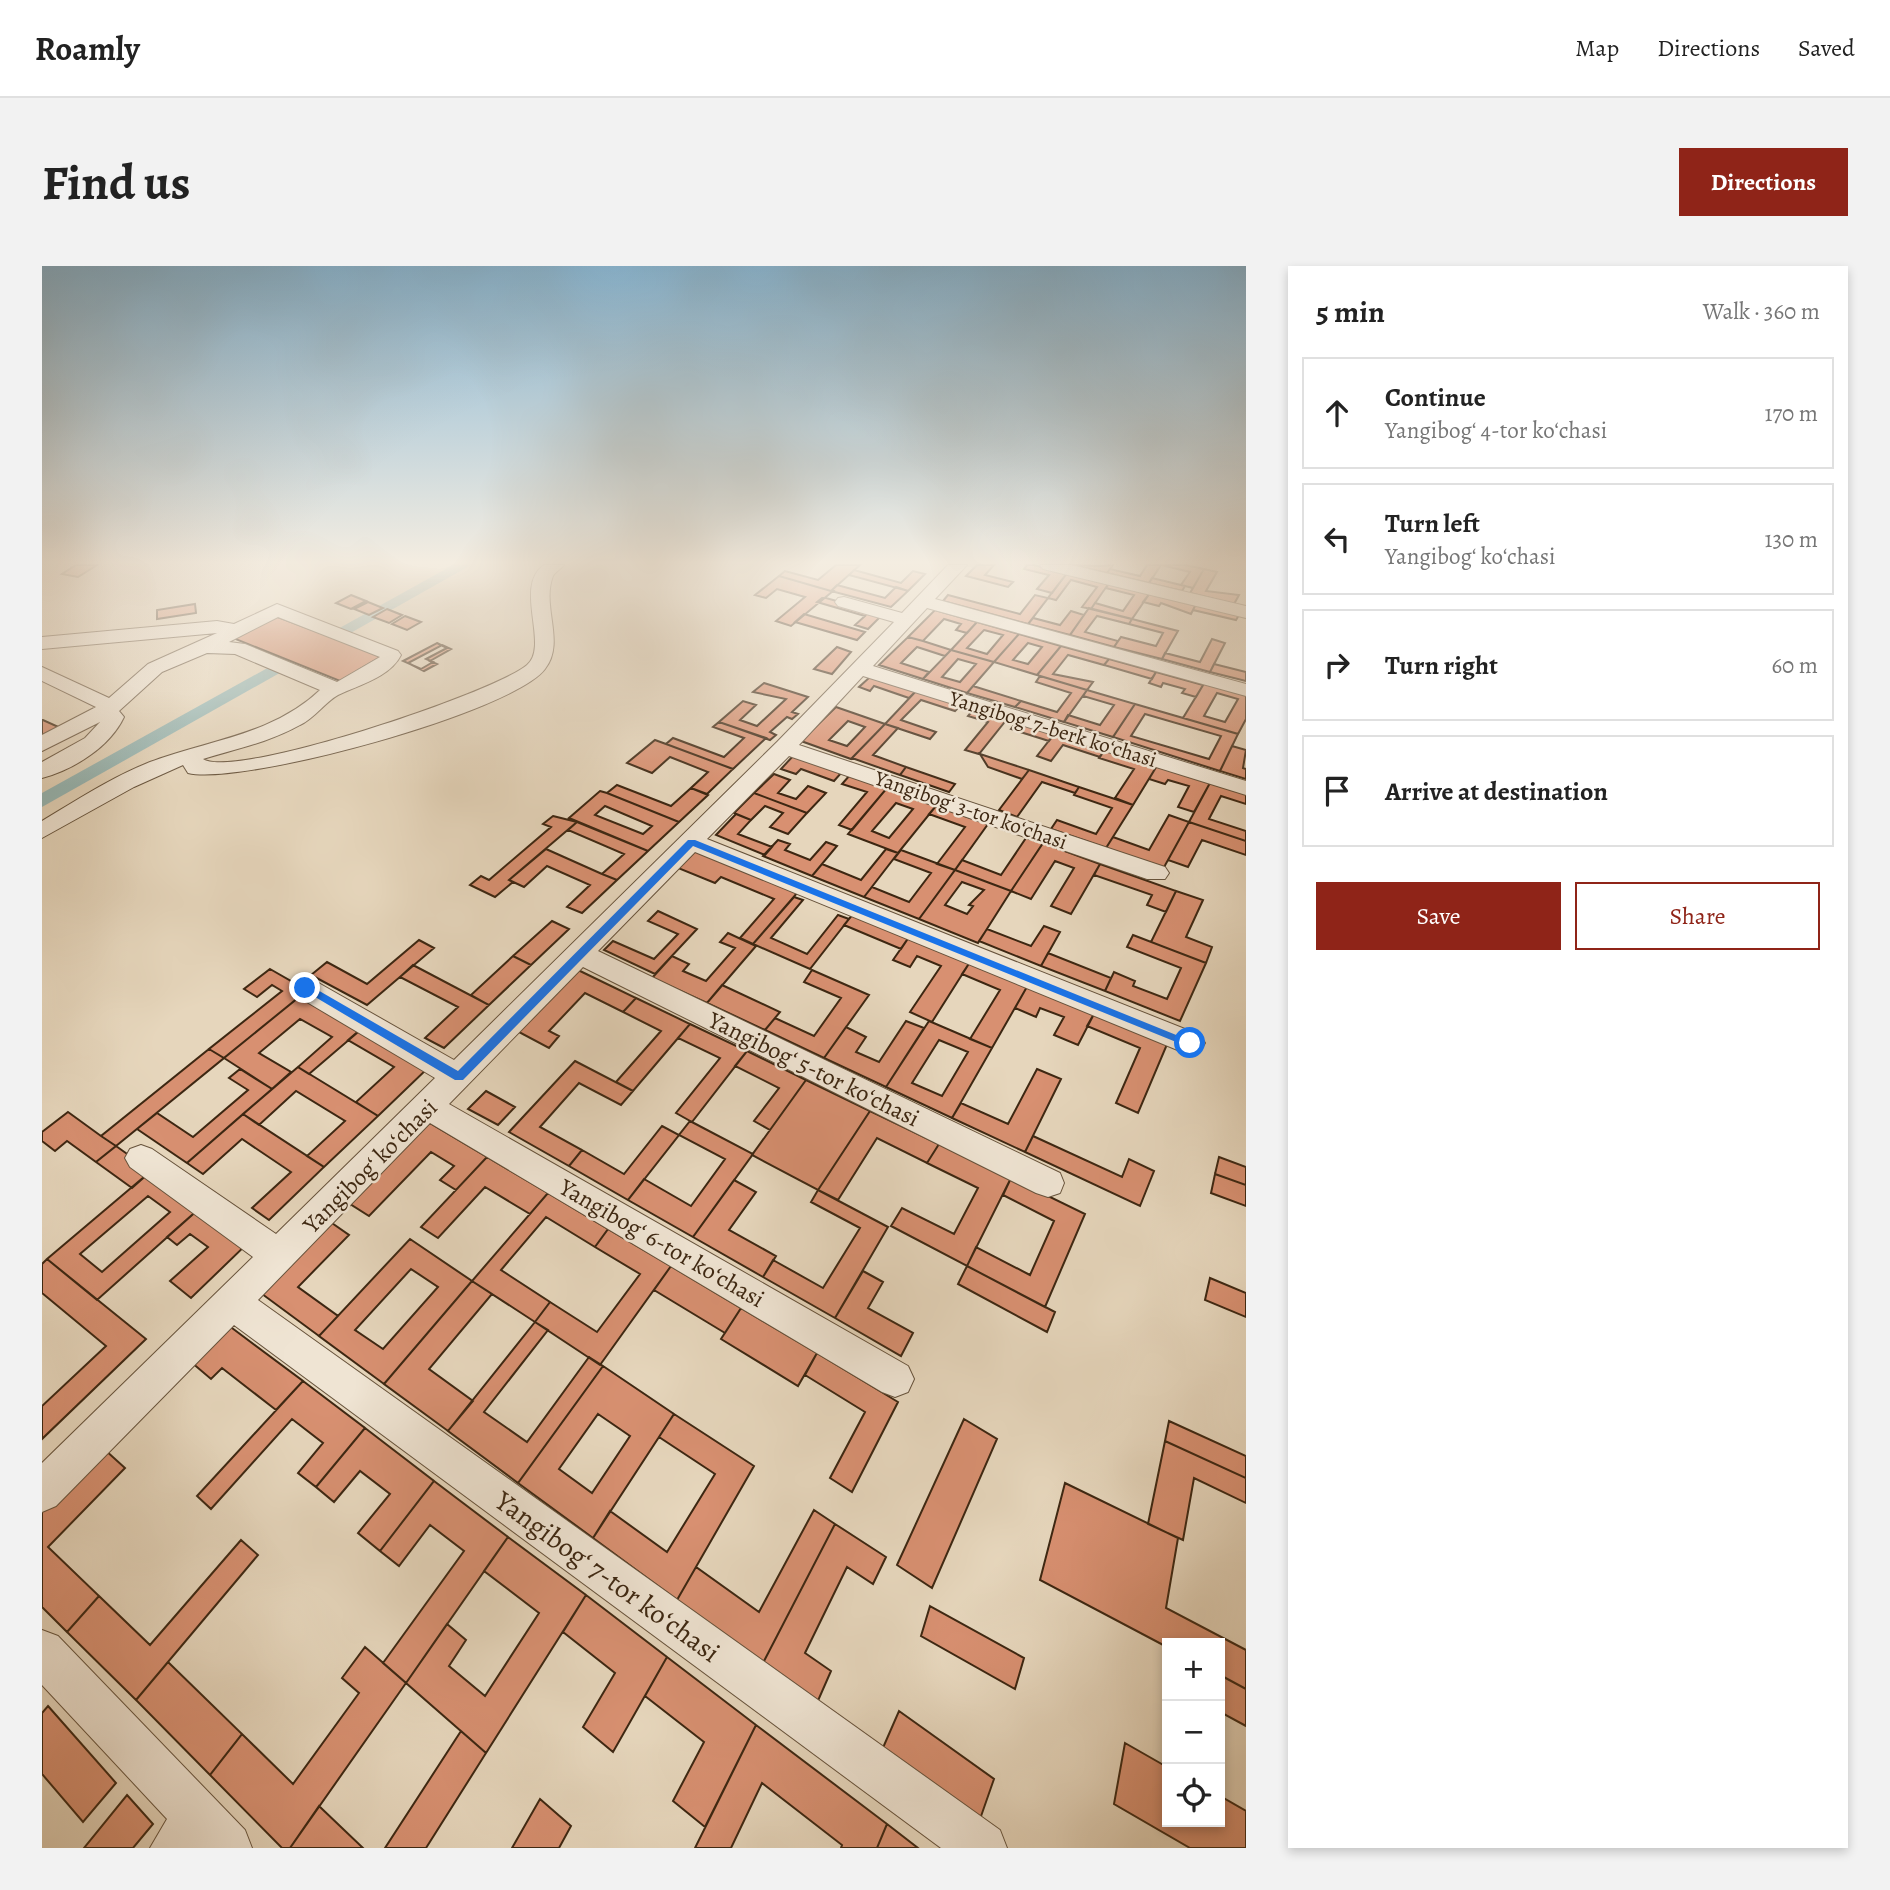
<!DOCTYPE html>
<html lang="en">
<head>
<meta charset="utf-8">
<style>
	:root { --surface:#fff; --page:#f2f2f2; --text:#222; --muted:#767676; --line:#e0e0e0; --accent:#8f2418 }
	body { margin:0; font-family:Alegreya,serif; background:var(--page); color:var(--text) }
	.controls { position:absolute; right:21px; bottom:21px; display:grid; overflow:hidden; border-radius:0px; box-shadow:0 4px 10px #0003 }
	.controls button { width:63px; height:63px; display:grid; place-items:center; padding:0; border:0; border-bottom:2px solid var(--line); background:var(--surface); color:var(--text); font:35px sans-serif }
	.stop { position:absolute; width:21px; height:21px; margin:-16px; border:5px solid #1a73e8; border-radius:50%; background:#fff }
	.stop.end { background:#1a73e8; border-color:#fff; box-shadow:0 2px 7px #0008 }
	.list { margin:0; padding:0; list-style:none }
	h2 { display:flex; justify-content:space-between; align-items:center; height:91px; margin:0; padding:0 28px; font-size:30px }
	h2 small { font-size:23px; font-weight:400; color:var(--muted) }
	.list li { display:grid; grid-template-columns:46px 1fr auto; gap:21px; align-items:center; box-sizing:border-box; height:112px; margin:0 14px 14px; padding:0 14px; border:2px solid var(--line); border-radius:0px }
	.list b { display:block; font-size:26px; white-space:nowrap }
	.list p { margin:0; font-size:23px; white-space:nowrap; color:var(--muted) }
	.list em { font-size:23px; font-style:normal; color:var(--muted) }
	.actions { display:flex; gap:14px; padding:21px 28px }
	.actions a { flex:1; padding:16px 0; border:2px solid var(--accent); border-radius:0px; text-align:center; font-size:24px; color:var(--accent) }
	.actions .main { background:var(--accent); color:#fff }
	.icon { flex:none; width:38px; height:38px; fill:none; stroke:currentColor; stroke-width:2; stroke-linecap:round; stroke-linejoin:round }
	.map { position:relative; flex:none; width:1204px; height:1582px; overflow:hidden; border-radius:0px }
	header { display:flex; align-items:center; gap:42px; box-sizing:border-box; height:98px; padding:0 35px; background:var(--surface); border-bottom:2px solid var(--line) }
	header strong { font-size:33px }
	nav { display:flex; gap:38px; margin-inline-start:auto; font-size:24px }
	.intro { display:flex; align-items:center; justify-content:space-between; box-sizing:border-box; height:168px; padding:0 42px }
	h1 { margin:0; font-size:49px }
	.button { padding:18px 32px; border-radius:0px; background:var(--accent); color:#fff; font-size:24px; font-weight:700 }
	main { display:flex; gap:42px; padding:0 42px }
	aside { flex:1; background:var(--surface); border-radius:0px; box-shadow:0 4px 10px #0003 }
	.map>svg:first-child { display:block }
</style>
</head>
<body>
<header>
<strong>Roamly</strong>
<nav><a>Map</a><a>Directions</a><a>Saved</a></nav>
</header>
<div class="intro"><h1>Find us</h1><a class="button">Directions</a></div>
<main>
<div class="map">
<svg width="1204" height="1582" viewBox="0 0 1204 1582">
	<rect width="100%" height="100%" fill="#e6d6bc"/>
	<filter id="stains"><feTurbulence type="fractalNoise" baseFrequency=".00286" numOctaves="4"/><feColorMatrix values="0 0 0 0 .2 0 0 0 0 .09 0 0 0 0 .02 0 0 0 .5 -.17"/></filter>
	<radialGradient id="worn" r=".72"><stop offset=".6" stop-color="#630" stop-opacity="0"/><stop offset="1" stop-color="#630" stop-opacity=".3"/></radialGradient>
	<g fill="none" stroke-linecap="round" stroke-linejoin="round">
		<path fill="#97b8b6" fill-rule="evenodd" d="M411 299H429L0 541V527Z"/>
	</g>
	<path fill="#d89071" stroke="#3d2712" stroke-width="2" fill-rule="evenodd" d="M34 299H55L36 311 20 308Z
		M794 299H818L789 325 737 310 743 305 776 314Z
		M935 299H952L943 309 971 316 966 321 924 310Z
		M985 299H992L1025 307 1010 327 995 323 1007 309 982 303Z
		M1030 299 1059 300 1071 299 1065 307Z
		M1105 299H1119L1107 317 1065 307 1068 303 1098 310Z
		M1119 299H1143L1162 303 1151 322 1139 319 1148 306Z
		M1162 303 1175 306 1164 325 1197 329 1192 338 1148 327Z
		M812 304 859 317 871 305 883 308 866 325 807 309Z
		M1025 307 1067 317 1049 343 1040 341 1055 321 1029 314 1014 334 1006 332Z
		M737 310 789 325H791L749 360 734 355 763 331 735 323 724 332 713 329Z
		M1110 312 1139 319 1143 320 1140 325 1107 317Z
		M1067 317 1108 327 1090 353 1049 343 1053 337 1081 345 1092 329 1064 322Z
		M795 319 843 332 854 321 866 325 849 341 789 325Z
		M1108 327 1154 338 1149 348 1119 337 1117 340 1101 336Z
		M309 329 324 335 309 343 294 337Z
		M906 329 978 348 993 329 1006 332 986 358 901 335Z
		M780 332H784L841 348 826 363 813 359 823 350 775 336Z
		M326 336 341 342 327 349 312 343Z
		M153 338 154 347 115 353V344Z
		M1154 338 1197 349 1194 354 1151 344Z
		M1047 342 1090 353 1087 358 1055 350 1043 366 1076 375 1072 381 1028 369Z
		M345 343 360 349 347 357 331 351Z
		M893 344 935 356 925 367 914 364 919 358 902 353 881 375 866 371Z
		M1029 345 1042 349 1028 369 986 358 991 352 1018 359Z
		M762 348 823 366 815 374 753 356Z
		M233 350 340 390 298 415 191 372Z
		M363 350 379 356 365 364 350 358Z
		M1090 353 1136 365 1120 393 1072 381 1079 371 1114 380 1121 367 1087 358Z
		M935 356 977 368 952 396 909 384ZM942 364 961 369 945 388 925 382Z
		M977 368 1019 380 995 409 952 396ZM986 377 1000 381 986 398 971 394Z
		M866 371 881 375 909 384 903 390 875 381 859 397 887 406 881 413 837 399Z
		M1170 373 1183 377 1168 406 1120 393 1123 387 1158 396Z
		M395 377 405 382 384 393 391 396 379 403 361 395Z
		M400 379 409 383 388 395 395 398 382 405 366 397Z
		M1019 380 1067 393 1062 399 1026 389 1011 408 1051 416 1045 424 995 409Z
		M795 381 809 386 790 408 772 403Z
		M909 384 952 396 925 427 881 413ZM916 393 934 398 918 416 900 411Z
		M1067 393 1114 406 1110 413 1062 399Z
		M1172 398 1204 406V415L1168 406Z
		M1114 406 1161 419 1154 431 1140 427 1143 423 1121 417 1119 421 1107 417Z
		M998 410 1045 424 1022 456 973 441 979 435 1015 446 1029 427 994 416Z
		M828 411 874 425 867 432 832 420 828 425 817 421Z
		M1163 416 1204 427V453L1196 468 1141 452ZM1175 427 1196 433 1183 456 1162 450Z
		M722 417 766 431 750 446 756 448 750 453 745 451 728 466 734 469 728 474 677 456 701 435 714 439 698 454 715 460 744 433 711 426Z
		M931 420 979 435 973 441 925 427Z
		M875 424 919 439 913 445 879 434 859 454 894 466 888 473 843 458Z
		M1045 424 1093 438 1071 471 1022 456 1026 449 1058 459 1072 439 1041 430Z
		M1093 438 1196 468 1178 505 1071 471ZM1103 448 1179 470 1167 493 1089 470Z
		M794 441 843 458 809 493 759 475ZM806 455 823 461 805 480 787 474Z
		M932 443 965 453 937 488 923 484 946 456 926 450Z
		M0 454H1L21 463 0 474Z
		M975 455 1013 467 1007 475 969 463Z
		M677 456 724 472 691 503 624 478 631 472 682 491 702 472 671 461Z
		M843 458 856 462 831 489 864 501 858 509 810 492Z
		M1013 467 1063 483 1058 491 1021 479 1009 495 995 490Z
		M613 474 624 478 691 503 665 528 649 522 666 506 628 491 610 507 585 497Z
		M1190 480 1204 484 1201 502 1204 503V513L1178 505Z
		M1064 482 1116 498 1091 539 1073 532 1092 503 1057 492Z
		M938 488 987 504 980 513 946 501Z
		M752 489 800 506 792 515 759 503 754 508 739 503Z
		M1116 498 1169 515 1152 546 1136 541 1147 520 1126 514 1123 518 1107 513Z
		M864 501 913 518 907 526 858 509Z
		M987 504 1037 521 1033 527 1000 516 975 551 957 544Z
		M732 508 748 514 736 527 754 533 766 520 784 527 765 547 712 527Z
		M808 509 845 522 810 564 797 559 825 526 800 518Z
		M1169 515 1204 527V538L1179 530 1167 553 1204 565V575L1147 556Z
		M575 519 629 540 649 522 666 529 637 556 565 527Z
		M1037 521 1091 539 1064 582 1009 563 1015 554 1054 568 1070 542 1032 529Z
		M845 522 894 540 856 587 806 568ZM854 537 871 543 847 572 830 565Z
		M558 525 565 527 637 556 606 585 527 552ZM563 540 610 560 601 568 553 549Z
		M712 527 765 547 746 568 728 561 741 547 723 540 709 554 692 547Z
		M894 540 946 558 913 604 895 598 923 561 887 548Z
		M694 548 709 554 696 568 730 581 723 589 674 569Z
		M1127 549 1147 556 1121 603 1064 582 1071 571 1107 584Z
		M511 550 535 556 467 614 471 616 453 631 428 619 439 610 447 614 509 561 501 558Z
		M535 556 606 585 575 614 560 608 582 588 526 564Z
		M1147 556 1204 575V589L1160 574 1146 601 1126 594Z
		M984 572 1001 577 969 625 913 604 920 594 959 609Z
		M736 574 748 578 743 584 768 594 784 576 795 580 770 610 721 590Z
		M1001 577 1058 598 1029 648 1009 640 1032 602 1013 595 989 633 969 625Z
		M504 583 560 608 575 614 540 647 525 641 548 619 505 600 482 621 467 614Z
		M844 583 856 587 822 631 770 610 780 598 819 614Z
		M654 584 756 626 711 678 698 672 732 633 679 611 673 617 636 602Z
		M859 584 913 604 877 653 822 631 830 621 867 636 889 607 852 593Z
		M1058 598 1134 625 1124 646 1105 639 1110 629 1052 609Z
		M913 604 969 625 936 677 877 653ZM920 616 942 624 927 639 931 640 925 648 903 639Z
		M1134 625 1161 634 1144 671 1170 681 1164 697 1109 676Z
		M752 631 761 634 729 672 765 688 796 649 807 653 768 703 711 678Z
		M616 645 655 663 613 708 562 684 571 675 612 693 636 668 606 655Z
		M811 648 867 671 859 683 802 659Z
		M510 655 527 663 489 699 471 690Z
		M1002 660 1018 666 999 700 937 675 945 663 989 680Z
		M686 667 714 680 665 737 610 712 630 690 647 698 641 705 664 715 693 682 678 676Z
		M1091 669 1164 697 1138 755 1063 725 1072 706 1093 715 1091 720 1125 733 1139 702 1085 681Z
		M867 671 928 696 890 756 868 746 899 700 875 690 868 701 851 694Z
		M377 674 392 682 325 739 269 709 285 696 325 718Z
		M1006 687 1069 712 1063 725 999 700Z
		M471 690 489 699 447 739 429 729Z
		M928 696 986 719 950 782 928 773 958 724 920 708Z
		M371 699 447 739 402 782 383 772 416 741 358 711Z
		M228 703 261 722 262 727 182 792 167 783 240 725 230 719 215 731 202 723Z
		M536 704 594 732 581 746 543 727 507 765 517 770 507 782 475 765Z
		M770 704 827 729 782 792 723 764 733 752 772 770 799 732 762 716Z
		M680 719 738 746 723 764 665 737Z
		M986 719 1053 746 1036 779 1012 769 1022 751 998 742 994 751 973 742Z
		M262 727 322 761 267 808 256 801 290 771 258 753 217 787 249 806 230 823 182 792Z
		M594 732 648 758 591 825 574 816 619 765 581 746Z
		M1053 746 1126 776 1096 847 1074 837 1098 782 1045 760Z
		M864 755 882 762 844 821 782 792 804 761 824 771 814 786 837 796Z
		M887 755 950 782 910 852 844 821ZM897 774 926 786 900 830 870 817Z
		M648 758 705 785 650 856 634 847 678 792 636 772Z
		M319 763 387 801 336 850 314 836 352 801 306 774Z
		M167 783 182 792 74 880 59 870Z
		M705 785 764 814 728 864 712 855 737 822 693 800Z
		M533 795 591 825 579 839 537 817 498 861 540 884 527 900 467 866Z
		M256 801 336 850 282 901 265 890 303 855 254 825 217 859 201 848Z
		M198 803 230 823 145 897 95 863 115 847 151 871 206 824 187 812Z
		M995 803 1019 813 983 886 910 852 919 837 966 858Z
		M764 814 828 845 776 924 710 889Z
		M444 825 473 841 456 859 426 843Z
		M828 845 897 878 885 897 835 872 796 934 776 924Z
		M26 846 59 870 74 880 54 896 25 875 13 885 0 875V866Z
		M201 848 282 901 227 954 210 942 249 906 200 873 161 908 145 897Z
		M648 855 711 888 651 971 586 934 602 913 649 940 683 893 637 869Z
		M386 856 445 891 414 924 398 914 412 900 389 886 327 950 305 936Z
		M620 860 637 869 586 934 527 900 540 884 582 908Z
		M991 870 1080 911 1087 893 1112 905 1098 940 983 886Z
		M897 878 969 912 925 1000 849 960 860 942 912 968 936 922 885 897Z
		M74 880 109 905 90 922 54 896Z
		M445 891 506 927 488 948 443 921 396 972 379 961Z
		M1177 891 1204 901V919L1173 908Z
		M109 905 159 941 55 1034 5 993ZM106 930 128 946 60 1006 38 988Z
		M1173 908 1204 919V940L1169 927Z
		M969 912 1043 948 1003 1041 925 1000 934 981 988 1009 1012 955 961 929Z
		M692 914 714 926 687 964 734 990 721 1011 651 971Z
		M776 924 846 961 793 1052 721 1011 731 994 781 1022 818 962 769 936Z
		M506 927 566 963 553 981 504 951 459 1004 508 1036 493 1056 430 1015Z
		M159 941 208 975 149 1032 128 1015 166 981 148 968 135 979 125 971Z
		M287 955 307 969 256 1021 296 1050 277 1070 216 1025Z
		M566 963 629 1000 558 1099 493 1056 508 1036 555 1066 598 1008 553 981Z
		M368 973 430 1015 342 1118 277 1070ZM369 1003 396 1021 341 1083 313 1064Z
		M5 993 104 1073 0 1173V1140L64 1080 0 1027V998Z
		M629 1000 699 1042 683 1067 612 1024Z
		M925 1000 1013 1046 1005 1066 916 1018Z
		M821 1005 841 1016 826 1042 871 1067 859 1090 793 1052Z
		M1168 1012 1204 1027V1051L1163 1034Z
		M430 1015 450 1028 387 1103 431 1135 406 1165 342 1118Z
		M699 1042 775 1087 756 1120 679 1073Z
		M493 1056 506 1064 442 1146 485 1176 547 1091 561 1100 476 1217 406 1165Z
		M186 1059 261 1115 234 1144 180 1102 169 1113 149 1096Z
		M775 1087 856 1136 810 1226 788 1212 823 1146 763 1109Z
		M561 1100 632 1148 551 1272 476 1217ZM556 1148 588 1170 550 1227 517 1203Z
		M261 1115 323 1162 274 1221 256 1207 281 1177 250 1153 169 1243 155 1230Z
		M632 1148 712 1200 635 1334 551 1272 568 1245 625 1286 673 1208 617 1171Z
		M922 1153 955 1173 890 1322 855 1299Z
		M1127 1155 1204 1190V1212L1123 1175Z
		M323 1162 392 1215 338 1285 316 1267 348 1228 318 1205 292 1236 274 1221Z
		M1123 1175 1204 1212V1237L1152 1212 1141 1274 1106 1258Z
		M62 1183 83 1202 6 1281 57 1330 25 1366 0 1341V1245Z
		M392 1215 466 1271 364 1417 341 1397 422 1285 388 1259 357 1300 338 1285Z
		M1023 1217 1136 1272 1124 1342 1204 1384V1423L1178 1409V1377H1125V1381L998 1314Z
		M772 1244 793 1258 721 1397 635 1334 654 1301 717 1346Z
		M793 1258 844 1291 831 1318 805 1301 763 1387 789 1405 775 1437 721 1397Z
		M466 1271 544 1329 444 1487 364 1417 405 1358 424 1374 407 1400 443 1430 497 1347 442 1305Z
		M199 1274 216 1289 94 1434 25 1366 57 1330 108 1379Z
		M544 1329 625 1391 571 1486 541 1461 573 1407 521 1366Z
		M888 1340 982 1392 973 1423 879 1370Z
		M323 1381 364 1417 248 1582H240L168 1509 200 1468 251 1518 317 1427 300 1412Z
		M625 1391 714 1459 663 1561 631 1535 662 1476 603 1430Z
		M126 1396 200 1468 168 1509 94 1434Z
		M1178 1409 1204 1423V1460L1178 1446Z
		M6 1440 74 1517 41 1556 0 1508V1447Z
		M857 1445 952 1513 937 1556 840 1484Z
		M714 1459 845 1558 835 1582H799L800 1579 720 1517 689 1582H653Z
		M419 1465 444 1487 384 1582H343Z
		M1083 1477 1125 1501V1556H1178V1530L1204 1545V1582H1148L1072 1538Z
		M85 1529 111 1558 91 1582H42Z
		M498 1533 529 1560 517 1582H470Z
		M277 1540 321 1582H248Z
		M845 1558 876 1582H835Z"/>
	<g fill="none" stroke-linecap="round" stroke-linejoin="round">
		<g stroke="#67533c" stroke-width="2">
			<path id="minor" d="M502 299H522C519 303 513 306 511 310 499 341 524 376 503 403 471 446 200 520 146 507L141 499 92 521 0 572V555C35 534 70 511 108 496 166 474 231 469 278 424L193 388 165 387 120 406 77 445 82 451C68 481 31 504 0 512V496L43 472 58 456 0 485V469L54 441 0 415V401L67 432 106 398 175 367 0 383V371L175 355 192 358 235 338 356 385 359 389C348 411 317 419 296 429 283 436 273 452 258 459 228 476 194 483 161 493 192 514 452 427 485 399 508 380 471 320 502 299ZM236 351 338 391 295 416 203 378 187 376Z
				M906 299H925L893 333 1204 418V430L885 342 831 400 1204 515V529L821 410 757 479 1123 601 1127 607 1123 613H1105L747 490 665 573 1158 769 1163 777 1158 785 1148 788 1138 785 653 586 556 685 1018 907 1022 917 1018 927 1006 931 994 927 541 701 407 838 866 1100 872 1113 866 1126 853 1131 840 1126 388 857 216 1034 958 1564 965 1582H899L192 1059 14 1240 0 1246V1197L211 991 88 901 83 892 88 883 99 879 110 883 234 968 393 812 253 729 249 722 253 715 263 712 273 715 412 794 735 476 852 356 796 340 793 336 796 332 802 331 860 347Z
				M998 299H1029L1204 340V352L1001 303Z
				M0 1364 16 1370 203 1564 210 1582H108L125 1553 0 1419Z"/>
		</g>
		<use href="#minor" fill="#efe4d3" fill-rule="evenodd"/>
	</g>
	<linearGradient id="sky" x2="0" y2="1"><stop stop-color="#87b6d4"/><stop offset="0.57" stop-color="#f4ede1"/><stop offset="1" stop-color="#f4ede1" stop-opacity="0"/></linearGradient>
	<rect width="1204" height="520" fill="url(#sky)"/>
	<path fill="#1a73e8" d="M646 574H653L1154 777 1144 780 651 580 421 814H413L258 722 267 719 416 805Z"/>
	<g text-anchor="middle" stroke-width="5" stroke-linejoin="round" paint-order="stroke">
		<g font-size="21" fill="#3d2712" stroke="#efe4d3">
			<text transform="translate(1011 463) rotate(17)" y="7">Yangibogʻ 7-berk koʻchasi</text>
			<text transform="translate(929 544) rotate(19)" y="7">Yangibogʻ 3-tor koʻchasi</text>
		</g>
		<g font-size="24" fill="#3d2712" stroke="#efe4d3">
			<text transform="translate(772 803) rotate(26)" y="8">Yangibogʻ 5-tor koʻchasi</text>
			<text transform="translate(328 900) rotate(-45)" y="8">Yangibogʻ koʻchasi</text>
			<text transform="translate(620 977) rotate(30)" y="8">Yangibogʻ 6-tor koʻchasi</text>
		</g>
		<g font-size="28" fill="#3d2712" stroke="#efe4d3">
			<text transform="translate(566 1310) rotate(36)" y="10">Yangibogʻ 7-tor koʻchasi</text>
		</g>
	</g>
	<rect width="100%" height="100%" filter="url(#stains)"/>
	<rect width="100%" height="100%" fill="url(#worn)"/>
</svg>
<div class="controls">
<button>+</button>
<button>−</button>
<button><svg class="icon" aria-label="locate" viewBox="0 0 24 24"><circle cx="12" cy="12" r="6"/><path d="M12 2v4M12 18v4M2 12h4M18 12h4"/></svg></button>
</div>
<div class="stop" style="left:1148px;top:777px"></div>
<div class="stop end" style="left:263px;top:722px"></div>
</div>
<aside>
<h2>5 min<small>Walk · 360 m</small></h2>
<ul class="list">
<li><svg class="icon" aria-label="ahead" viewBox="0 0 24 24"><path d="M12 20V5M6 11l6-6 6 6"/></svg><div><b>Continue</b><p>Yangibogʻ 4-tor koʻchasi</p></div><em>170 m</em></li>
<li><svg class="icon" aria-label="left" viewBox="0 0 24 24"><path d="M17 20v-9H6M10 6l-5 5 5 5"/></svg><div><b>Turn left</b><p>Yangibogʻ koʻchasi</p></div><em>130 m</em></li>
<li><svg class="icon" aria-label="right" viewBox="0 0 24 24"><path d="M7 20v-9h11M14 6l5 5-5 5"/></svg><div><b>Turn right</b></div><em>60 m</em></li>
<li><svg class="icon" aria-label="arrive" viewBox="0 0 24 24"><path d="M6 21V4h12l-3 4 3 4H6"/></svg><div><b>Arrive at destination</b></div></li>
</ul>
<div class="actions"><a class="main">Save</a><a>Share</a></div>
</aside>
</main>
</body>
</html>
